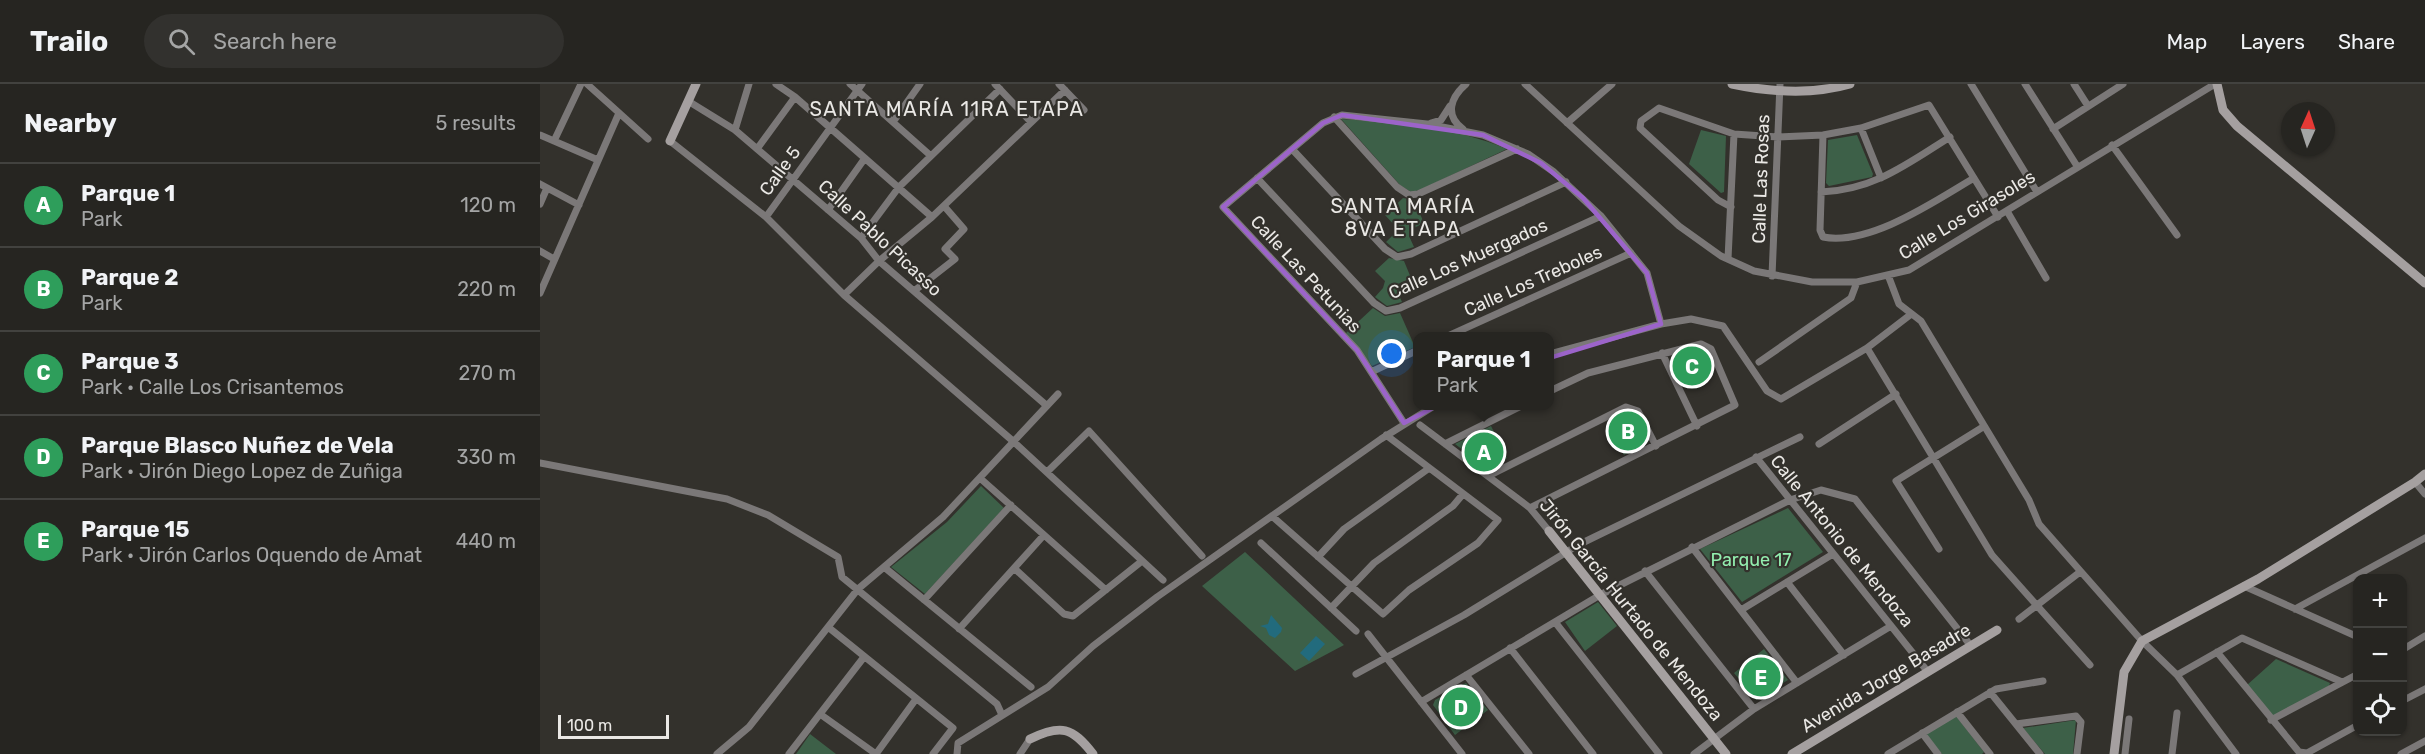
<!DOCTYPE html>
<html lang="en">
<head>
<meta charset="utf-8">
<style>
	:root { --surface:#262521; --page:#32312e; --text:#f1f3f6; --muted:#a4a5a5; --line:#42423f; --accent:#67d466 }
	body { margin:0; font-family:Rubik,sans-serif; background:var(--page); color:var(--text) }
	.controls { position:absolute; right:18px; bottom:18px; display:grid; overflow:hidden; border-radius:12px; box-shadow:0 2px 4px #0004 }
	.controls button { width:54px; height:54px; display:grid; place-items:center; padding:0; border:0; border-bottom:2px solid var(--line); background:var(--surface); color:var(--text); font:30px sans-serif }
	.compass { position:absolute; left:1741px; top:18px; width:54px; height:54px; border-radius:50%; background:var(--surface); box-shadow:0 2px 4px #0004; rotate:3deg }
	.scale { position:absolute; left:18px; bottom:15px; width:111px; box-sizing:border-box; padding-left:6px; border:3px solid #eae8e5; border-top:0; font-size:16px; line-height:21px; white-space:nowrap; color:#eae8e5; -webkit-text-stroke:4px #33312c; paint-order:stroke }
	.you { position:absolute; left:852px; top:270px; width:21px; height:21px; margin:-15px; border:4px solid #fff; border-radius:50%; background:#1a73e8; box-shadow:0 0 0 9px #1a73e833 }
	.badge { display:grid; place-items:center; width:39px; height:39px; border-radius:50%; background:var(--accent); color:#fff; font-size:20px; font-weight:700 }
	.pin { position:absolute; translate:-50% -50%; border:3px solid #fff; box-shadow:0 2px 6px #0006 }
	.popup { position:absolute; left:873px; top:248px; width:141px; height:78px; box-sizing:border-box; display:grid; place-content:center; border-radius:12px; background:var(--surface); filter:drop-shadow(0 2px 4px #0005); font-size:20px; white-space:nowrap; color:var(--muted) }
	.popup b { font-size:22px; color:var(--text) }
	.popup::after { content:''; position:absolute; left:50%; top:100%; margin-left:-12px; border:12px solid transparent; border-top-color:var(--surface) }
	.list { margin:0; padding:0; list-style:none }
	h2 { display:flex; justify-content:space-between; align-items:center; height:78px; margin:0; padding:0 24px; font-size:26px }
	h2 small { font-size:20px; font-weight:400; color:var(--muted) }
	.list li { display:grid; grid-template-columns:39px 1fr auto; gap:18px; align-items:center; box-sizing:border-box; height:84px; padding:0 24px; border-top:2px solid var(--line) }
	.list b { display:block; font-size:22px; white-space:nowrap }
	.list p { margin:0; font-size:20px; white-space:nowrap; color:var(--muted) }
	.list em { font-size:20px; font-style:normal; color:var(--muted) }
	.icon { flex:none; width:33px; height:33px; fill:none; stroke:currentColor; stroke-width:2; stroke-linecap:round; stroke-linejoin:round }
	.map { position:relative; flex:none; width:1885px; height:670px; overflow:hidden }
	header { display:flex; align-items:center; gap:36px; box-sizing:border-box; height:84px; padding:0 30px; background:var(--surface); border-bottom:2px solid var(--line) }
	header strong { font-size:28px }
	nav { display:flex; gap:33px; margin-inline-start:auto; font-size:21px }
	.search { width:420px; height:54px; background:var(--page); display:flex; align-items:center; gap:15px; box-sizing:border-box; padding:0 21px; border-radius:33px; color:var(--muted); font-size:22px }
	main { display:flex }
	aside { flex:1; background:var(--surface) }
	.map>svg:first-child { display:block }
</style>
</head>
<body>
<header>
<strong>Trailo</strong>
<div class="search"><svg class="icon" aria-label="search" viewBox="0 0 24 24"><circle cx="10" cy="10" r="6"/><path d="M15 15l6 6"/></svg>Search here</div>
<nav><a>Map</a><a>Layers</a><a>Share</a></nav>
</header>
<main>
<aside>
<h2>Nearby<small>5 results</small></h2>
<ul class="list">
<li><span class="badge" style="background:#2e9e5b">A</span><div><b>Parque 1</b><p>Park</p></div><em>120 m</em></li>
<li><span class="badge" style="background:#2e9e5b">B</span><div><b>Parque 2</b><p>Park</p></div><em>220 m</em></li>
<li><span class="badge" style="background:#2e9e5b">C</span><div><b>Parque 3</b><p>Park · Calle Los Crisantemos</p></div><em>270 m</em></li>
<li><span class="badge" style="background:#2e9e5b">D</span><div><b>Parque Blasco Nuñez de Vela</b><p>Park · Jirón Diego Lopez de Zuñiga</p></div><em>330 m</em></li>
<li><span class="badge" style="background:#2e9e5b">E</span><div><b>Parque 15</b><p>Park · Jirón Carlos Oquendo de Amat</p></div><em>440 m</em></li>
</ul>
</aside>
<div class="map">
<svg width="1885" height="670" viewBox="0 0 1885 670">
	<rect width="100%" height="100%" fill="#33312c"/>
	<path fill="#3d6048" d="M801 35C857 39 915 43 967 65L880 106 871 108 860 101Z
		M1161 46 1186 52 1184 108 1181 109 1149 80Z
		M1317 51 1333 90 1332 93 1289 102 1286 99 1288 56Z
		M863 114 874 116 884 139 870 146 869 152 874 163 858 168 846 158 855 149 856 143 845 131Z
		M849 174 864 177 871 194 858 200 857 207 862 218 847 222 835 213 843 204 845 197 835 187Z
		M833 224 845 232 860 229 875 263 832 282 806 249Z
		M1163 267 1174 289 1145 303 1131 274Z
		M1089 327 1096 330 1109 357 1084 371 1068 338Z
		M951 342 967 374 948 385 915 360Z
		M441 402 464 424 385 510 351 483 407 438Z
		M1248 424 1283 468 1202 518 1160 465Z
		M705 468 804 561 755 587 662 502Z
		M1058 518 1077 542 1045 567 1025 538Z
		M1224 565 1248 596 1216 616 1194 589Z
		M1736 575 1790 599 1789 602 1732 633 1707 601Z
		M926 599 948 626 915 651 893 621 895 616Z
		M1416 632 1444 668 1442 670H1402L1386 650Z
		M1536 636 1533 670H1505L1483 644Z
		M270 650 296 670H256Z"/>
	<path fill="#226b7d" d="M731 531 742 544 741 548 735 554 729 551 726 544 720 542 728 540Z
		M776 552 785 560 769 577 760 569Z"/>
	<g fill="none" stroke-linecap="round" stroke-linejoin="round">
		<path stroke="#7b7878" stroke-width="7" d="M47 0 108 55
			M236 0 255 13 392 133
			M310 0 391 72
			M455 0 491 38
			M519 0 544 26
			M985 0 1139 142 1181 172 1214 187 1272 198H1317L1369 186 1675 0
			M1431 0 1497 108
			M1485 0 1537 82
			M1534 0 1548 22
			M148 17 195 46 321 154 339 177 506 321
			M794 33 857 103 869 111 878 110 977 65
			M353 38 380 0
			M891 39 901 36 910 22
			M1027 39 1072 0
			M1321 44 1341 94
			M923 45C904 31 911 13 926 0
			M1513 45 1583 0
			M195 46 209 0
			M0 51 58 76
			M1283 51 1280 146 1283 153C1330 162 1395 117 1434 94
			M14 57 41 0
			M130 57 226 133 304 211 474 358 623 496
			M1572 61 1637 151
			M217 65 255 13
			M752 65 845 165 857 173 871 170 1026 98
			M717 94 834 219 846 227 860 224 1061 132
			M0 100 39 121
			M1281 108C1334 106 1367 80 1410 53
			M0 120 7 104
			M1191 123 1178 116 1100 44 1101 37 1119 24 1194 50 1238 53 1283 51 1321 44 1389 21 1458 133
			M288 126 325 74
			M1467 127 1506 194
			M226 133 322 0
			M321 154 359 103 460 5
			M0 167 14 175
			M1188 175 1194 50
			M1348 191 1359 220 1381 237 1489 416 1499 440 1602 557 1637 591 1696 670
			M1232 192 1240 0
			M374 207 415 175 405 165 424 145 404 122
			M0 209 79 29
			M304 211 339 177 392 133 525 6
			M908 252 1091 169
			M1327 264 1452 471 1550 581
			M1122 269 1157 342
			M1010 270 1121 240 1151 235 1183 242 1227 307 1241 315 1327 264 1370 231
			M1219 278 1311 214 1317 198
			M831 288 878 266
			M864 339 817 266 683 123 783 39 802 31 887 40 943 51 988 70 1014 88 1061 132 1107 189 1121 240
			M880 341 990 424 1009 447
			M905 360 981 322
			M1279 360 1356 310
			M1216 373 1388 588
			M0 379 187 415 228 431 298 473 302 493 457 620 462 631
			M507 388 549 347 662 472
			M948 392 1086 323 1098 327 1116 362
			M441 395 566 506
			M1875 398 1885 410
			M990 424 1195 321 1171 265 1161 260 1048 289 1010 307
			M732 432 843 530 869 506 938 459 958 436 846 351
			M721 459 816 547
			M1152 463 1257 599
			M1399 465 1356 397 1443 343
			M778 473 804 445 888 385
			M344 483 491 603
			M474 484 524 530 533 532 602 477
			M1105 487 1214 625
			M1247 498 1304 571
			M1704 502 1818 553
			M384 516 471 421
			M791 524 834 479 913 422 923 410
			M1755 525 1885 454
			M1201 526 1293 470
			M1479 535 1540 488
			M1015 538 1119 670
			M288 543 413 644 393 670
			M419 545 504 451
			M828 550 922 670
			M970 564 1053 670
			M1862 566 1885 552
			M1677 568 1759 668 1767 669 1818 641
			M816 590 924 531 1038 461 1260 353
			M926 591 989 670
			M1637 591 1702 554 1802 598
			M1450 608 1500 670
			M1862 617 1885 605
			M881 618 1060 511 1250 416 1281 406 1315 415 1431 562
			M1417 628 1450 670
			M280 630 336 670
			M1731 636 1818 590
			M1476 640 1536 632 1541 638 1537 670
			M1382 649 1398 670
			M177 670 209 643 318 505 403 433 518 310
			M249 670 324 573
			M336 670 376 615
			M417 670 418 659 508 603 553 562 617 513 841 355 894 322
			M480 670 490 655
			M1154 670 1214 625 1351 542
			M1348 670 1456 605 1503 597
			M1585 670 1589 635
			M1632 670 1637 629
			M1861 670 1885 657"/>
		<path stroke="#a5a0a0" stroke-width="9" d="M1192 0C1230 8 1272 11 1310 0
			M1677 0 1683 26 1697 42 1885 199
			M130 57 156 0
			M1009 447 1186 670
			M490 655C521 640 532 643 553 670
			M1252 670 1457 546
			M1574 670 1584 588 1602 557 1718 495 1875 398 1885 390"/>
	</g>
	<path fill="none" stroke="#9c64ca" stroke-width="4.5" stroke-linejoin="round" d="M802 31 943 51 1001 79 1043 114 1107 189 1121 240 957 290 864 339 817 266 683 123 783 39Z"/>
	<g text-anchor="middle" stroke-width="4.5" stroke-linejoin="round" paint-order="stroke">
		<g font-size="18" fill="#eae8e5" stroke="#33312c">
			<text transform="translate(240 87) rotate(-54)" y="6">Calle 5</text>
			<text transform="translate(1221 95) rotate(-88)" y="6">Calle Las Rosas</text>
			<text transform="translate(1427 131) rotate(-31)" y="6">Calle Los Girasoles</text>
			<text transform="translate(340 154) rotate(43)" y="6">Calle Pablo Picasso</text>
			<text transform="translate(928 175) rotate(-24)" y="6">Calle Los Muergados</text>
			<text transform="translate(766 190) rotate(47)" y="6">Calle Las Petunias</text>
			<text transform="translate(993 197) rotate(-24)" y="6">Calle Los Treboles</text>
			<text transform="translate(1302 457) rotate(51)" y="6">Calle Antonio de Mendoza</text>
			<text transform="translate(1091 526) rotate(51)" y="6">Jirón García Hurtado de Mendoza</text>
			<text transform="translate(1346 594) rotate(-31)" y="6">Avenida Jorge Basadre</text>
		</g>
		<g font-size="18" fill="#93eeaf" stroke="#33312c">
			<text x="1211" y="482">Parque 17</text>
		</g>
		<g font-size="20" letter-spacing="1.5" fill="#eae8e5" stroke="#33312c">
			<text x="407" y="32">SANTA MARÍA 11RA ETAPA</text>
			<text x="863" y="129">SANTA MARÍA<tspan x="863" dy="23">8VA ETAPA</tspan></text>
		</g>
	</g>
</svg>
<div class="controls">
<button>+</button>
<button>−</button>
<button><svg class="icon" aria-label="locate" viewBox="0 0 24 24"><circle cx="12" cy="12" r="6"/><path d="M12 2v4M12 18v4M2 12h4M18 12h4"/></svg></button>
</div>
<svg class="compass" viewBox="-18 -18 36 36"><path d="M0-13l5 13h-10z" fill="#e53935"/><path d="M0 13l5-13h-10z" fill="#a4a5a5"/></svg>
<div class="scale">100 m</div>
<div class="you"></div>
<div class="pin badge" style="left:944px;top:368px;background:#2e9e5b">A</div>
<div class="popup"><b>Parque 1</b>Park</div>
<div class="pin badge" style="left:1088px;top:347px;background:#2e9e5b">B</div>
<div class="pin badge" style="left:1152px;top:282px;background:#2e9e5b">C</div>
<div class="pin badge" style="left:921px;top:623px;background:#2e9e5b">D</div>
<div class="pin badge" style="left:1221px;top:593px;background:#2e9e5b">E</div>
</div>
</main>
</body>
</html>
